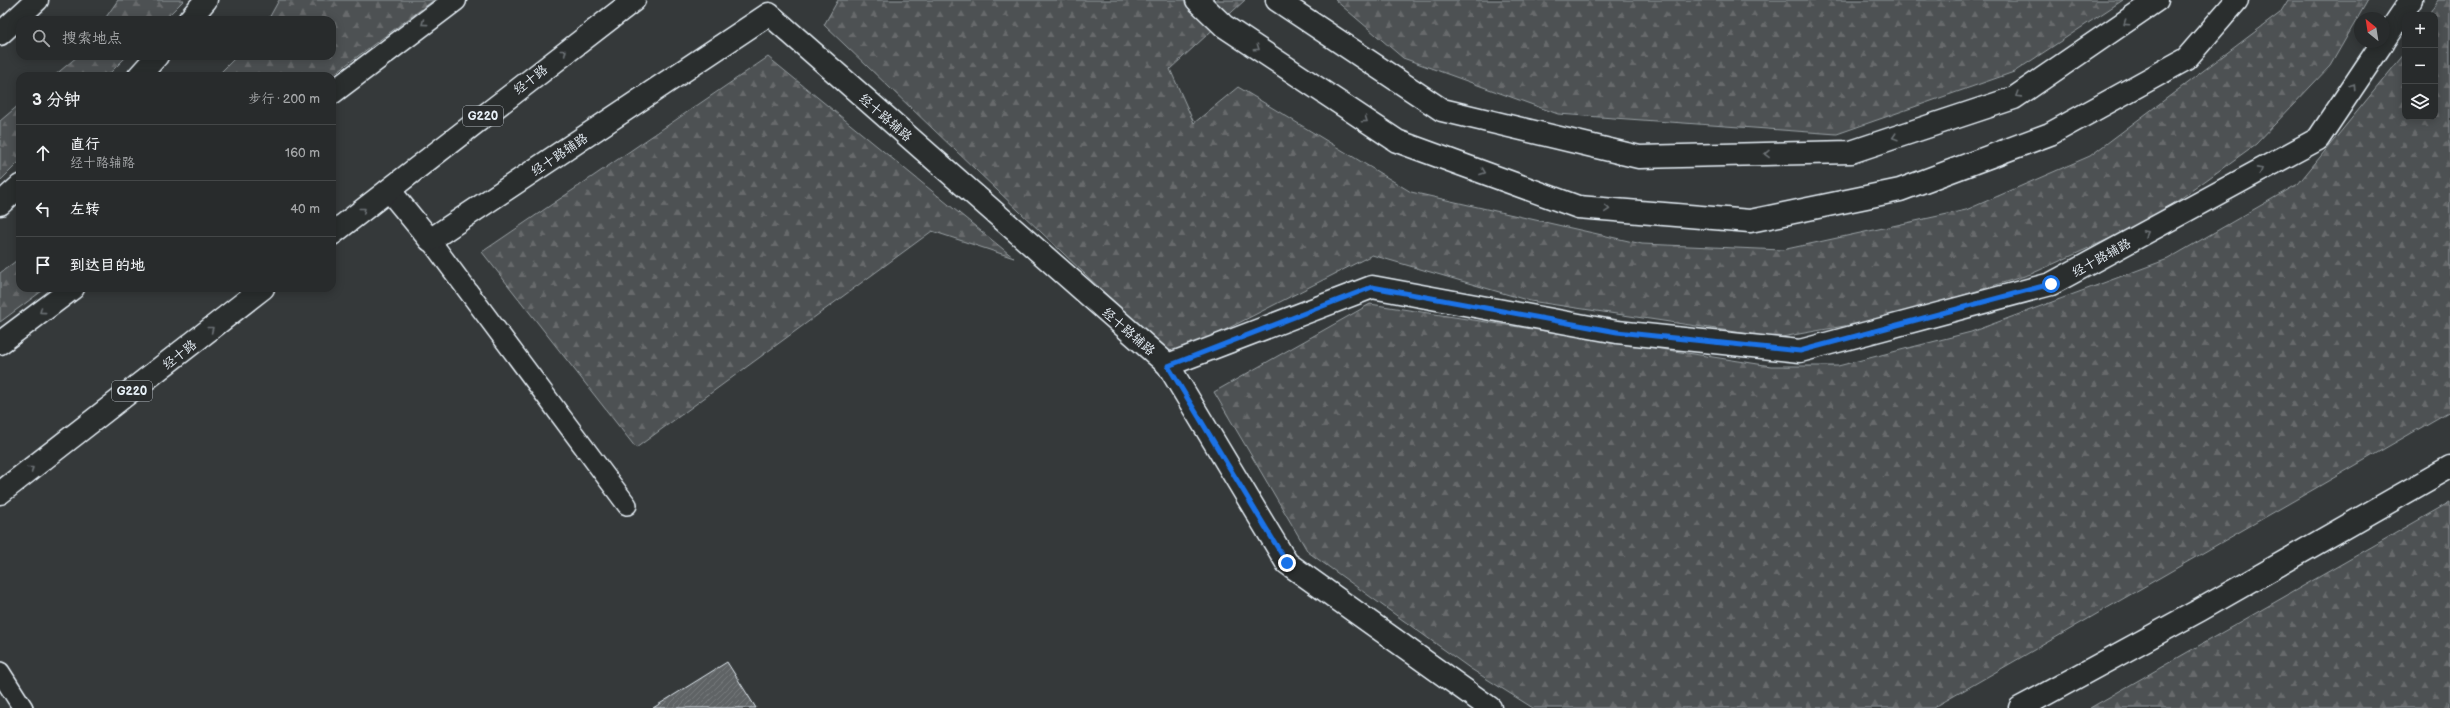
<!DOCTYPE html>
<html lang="zh">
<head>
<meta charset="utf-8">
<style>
	:root { --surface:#282b2c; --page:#343738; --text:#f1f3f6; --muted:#a5a7a9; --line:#444748 }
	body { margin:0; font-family:"Balsamiq Sans","LXGW WenKai TC",sans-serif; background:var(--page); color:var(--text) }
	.controls { position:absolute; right:12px; top:12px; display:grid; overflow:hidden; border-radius:8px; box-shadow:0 2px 10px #0003 }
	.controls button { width:36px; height:36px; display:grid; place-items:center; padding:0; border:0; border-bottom:1px solid var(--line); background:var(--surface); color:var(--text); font:20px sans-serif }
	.compass { position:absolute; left:2354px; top:12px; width:36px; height:36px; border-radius:50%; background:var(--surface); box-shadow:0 2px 10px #0003; rotate:330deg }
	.stop { position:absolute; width:12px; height:12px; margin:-9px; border:3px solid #1a73e8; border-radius:50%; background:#fff }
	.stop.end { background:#1a73e8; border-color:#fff; box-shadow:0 1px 4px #0008 }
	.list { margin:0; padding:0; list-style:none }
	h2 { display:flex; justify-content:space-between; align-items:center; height:52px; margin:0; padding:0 16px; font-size:17px }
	h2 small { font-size:13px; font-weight:400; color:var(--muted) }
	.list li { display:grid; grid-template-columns:26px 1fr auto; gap:12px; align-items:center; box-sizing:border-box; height:56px; padding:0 16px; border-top:1px solid var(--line) }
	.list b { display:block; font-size:15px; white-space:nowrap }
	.list p { margin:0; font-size:13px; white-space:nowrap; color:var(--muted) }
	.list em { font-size:13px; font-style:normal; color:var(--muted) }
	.icon { flex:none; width:22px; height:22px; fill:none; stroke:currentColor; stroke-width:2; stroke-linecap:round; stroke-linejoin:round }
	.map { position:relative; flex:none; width:2450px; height:708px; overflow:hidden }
	.search { position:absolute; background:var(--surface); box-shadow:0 2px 10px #0003; left:16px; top:16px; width:320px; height:44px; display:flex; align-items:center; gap:10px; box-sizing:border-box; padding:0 14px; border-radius:12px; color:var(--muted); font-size:15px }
	.panel { position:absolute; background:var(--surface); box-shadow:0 2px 10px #0003; left:16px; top:72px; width:320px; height:220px; border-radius:12px }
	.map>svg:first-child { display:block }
</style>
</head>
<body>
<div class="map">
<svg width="2450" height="708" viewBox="0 0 2450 708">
	<defs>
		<pattern id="forest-firs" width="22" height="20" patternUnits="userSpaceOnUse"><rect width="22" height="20" fill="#4d5152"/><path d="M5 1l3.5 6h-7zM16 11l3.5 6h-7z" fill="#676a6c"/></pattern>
		<pattern id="building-hatch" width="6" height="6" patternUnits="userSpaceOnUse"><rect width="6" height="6" fill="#5f6365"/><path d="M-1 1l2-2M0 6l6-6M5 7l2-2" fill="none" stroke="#767a7c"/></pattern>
	</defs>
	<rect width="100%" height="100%" fill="#35393a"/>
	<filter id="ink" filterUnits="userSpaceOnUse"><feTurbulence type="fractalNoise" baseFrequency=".025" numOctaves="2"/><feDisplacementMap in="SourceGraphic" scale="8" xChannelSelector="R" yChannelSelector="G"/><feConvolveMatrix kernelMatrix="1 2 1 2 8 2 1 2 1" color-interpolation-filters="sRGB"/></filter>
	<g filter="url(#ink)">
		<path fill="url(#forest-firs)" stroke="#9aa1a5" d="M118 0H184L164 20H104Z
			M279 0H434L331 76H217L237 56H332V20H268Z
			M838 0H1245L1170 69 1194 123 1238 87 1411 192 1642 244 1782 250 1966 210 2090 156 2280 13 2288 0H2368L2330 66 2256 144 2151 220 2031 274 1890 318 1776 338 1530 301 1372 255 1172 357 824 25Z
			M1335 0H2123L2014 72 1837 134 1558 114 1403 58Z
			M2438 0H2450V411L1933 708H1533L1471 669 1308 552 1214 392 1370 304 1771 366H1838L1971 332 2168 259 2298 184 2405 53V117H2435V15H2429Z
			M78 56H127L107 76H54Z
			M768 57 1014 258 932 231 636 448 482 252Z
			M20 104V161L0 181V121Z
			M20 258V288H46L0 322V273Z
			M2450 502V708H2090Z"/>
		<path fill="url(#building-hatch)" stroke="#e8f1f8" d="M727 662 756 708H653Z"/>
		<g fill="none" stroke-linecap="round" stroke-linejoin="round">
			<g stroke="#e8f1f8" stroke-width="22">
				<path id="lane" d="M430 240 627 505
					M0 672 23 708"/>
			</g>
			<g stroke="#e8f1f8" stroke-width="25">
				<path id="street" d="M1168 365 1287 563 1490 708
					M2020 708 2200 610 2450 467"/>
			</g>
			<g stroke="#e8f1f8" stroke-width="25">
				<path id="secondary" d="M0 34 37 0
					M2384 40 2411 0
					M389 190 430 240 769 14 1168 365 1372 287 1617 332 1800 351 2051 284 2318 139 2383 42"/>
			</g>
			<g stroke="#e8f1f8" stroke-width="25">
				<path id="highway" d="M1197 0 1224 26 1397 141 1578 207 1750 221 1900 190 2050 134 2186 59 2237 0
					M1277 0 1442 110 1639 157 1851 152 2014 98 2157 0
					M189 20 206 0
					M139 76 157 56
					M332 93 455 0
					M0 204 20 186
					M332 234 634 0
					M0 343 73 288
					M0 493 263 288"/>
			</g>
			<use href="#lane" stroke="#2a2d2e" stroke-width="19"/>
			<use href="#street" stroke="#2a2d2e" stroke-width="22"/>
			<use href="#secondary" stroke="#2a2d2e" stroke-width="22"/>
			<use href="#highway" stroke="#2a2d2e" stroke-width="22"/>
		</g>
		<defs><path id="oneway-chevron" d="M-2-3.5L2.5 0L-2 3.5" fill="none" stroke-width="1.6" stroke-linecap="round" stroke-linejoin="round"/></defs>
		<g stroke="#6c7275">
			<use href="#oneway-chevron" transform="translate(424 23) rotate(143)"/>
			<use href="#oneway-chevron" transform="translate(2126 23) rotate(146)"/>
			<use href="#oneway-chevron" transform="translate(1257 48) rotate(34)"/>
			<use href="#oneway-chevron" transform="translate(564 52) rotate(-38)"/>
			<use href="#oneway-chevron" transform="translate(2353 86) rotate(-56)"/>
			<use href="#oneway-chevron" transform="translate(2018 95) rotate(148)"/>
			<use href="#oneway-chevron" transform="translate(1365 120) rotate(34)"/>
			<use href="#oneway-chevron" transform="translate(1895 137) rotate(162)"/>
			<use href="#oneway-chevron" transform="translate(1767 154) rotate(179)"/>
			<use href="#oneway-chevron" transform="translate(2260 170) rotate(-29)"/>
			<use href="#oneway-chevron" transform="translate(1483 172) rotate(20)"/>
			<use href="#oneway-chevron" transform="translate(1607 209) rotate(5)"/>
			<use href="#oneway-chevron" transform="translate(363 210) rotate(-38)"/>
			<use href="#oneway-chevron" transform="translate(2146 233) rotate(-29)"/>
			<use href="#oneway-chevron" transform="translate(42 311) rotate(143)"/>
			<use href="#oneway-chevron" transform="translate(211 329) rotate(-38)"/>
			<use href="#oneway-chevron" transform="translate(31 469) rotate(-38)"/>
		</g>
	</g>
	<g fill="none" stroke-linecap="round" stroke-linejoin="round" filter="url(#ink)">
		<path stroke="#1a73e8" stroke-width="5" d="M1287 563 1168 366 1372 287 1617 332 1800 351 2051 284"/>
	</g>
	<g text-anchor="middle" stroke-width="4" stroke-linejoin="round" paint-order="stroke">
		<g fill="#2a2d2e" stroke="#afb6bb" stroke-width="1">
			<rect x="463" y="106" width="40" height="20" rx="3"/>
			<rect x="112" y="381" width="40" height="20" rx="3"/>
		</g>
		<g font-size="12" font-weight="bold" fill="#e8f1f8">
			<text x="483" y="120">G220</text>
			<text x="132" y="395">G220</text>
		</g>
		<g font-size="13" fill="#e8f1f8" stroke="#2a2d2e">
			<text transform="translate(530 79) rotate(-38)" y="5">经十路</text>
			<text transform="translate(886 117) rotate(41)" y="5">经十路辅路</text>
			<text transform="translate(559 154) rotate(-34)" y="5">经十路辅路</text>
			<text transform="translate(2101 257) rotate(-29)" y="5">经十路辅路</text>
			<text transform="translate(1129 331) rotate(41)" y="5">经十路辅路</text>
			<text transform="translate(179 354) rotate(-38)" y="5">经十路</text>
		</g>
	</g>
</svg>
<div class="controls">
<button>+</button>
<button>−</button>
<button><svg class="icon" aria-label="layers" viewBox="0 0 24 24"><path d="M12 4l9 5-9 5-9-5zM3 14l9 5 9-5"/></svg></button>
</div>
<svg class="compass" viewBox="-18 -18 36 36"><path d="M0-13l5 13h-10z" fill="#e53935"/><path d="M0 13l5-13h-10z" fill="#a5a7a9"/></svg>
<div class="stop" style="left:2051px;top:284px"></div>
<div class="stop end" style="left:1287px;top:563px"></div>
<div class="search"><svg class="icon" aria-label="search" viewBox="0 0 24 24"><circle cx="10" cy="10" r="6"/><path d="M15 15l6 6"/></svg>搜索地点</div>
<section class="panel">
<h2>3 分钟<small>步行 · 200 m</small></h2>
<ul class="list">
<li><svg class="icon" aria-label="ahead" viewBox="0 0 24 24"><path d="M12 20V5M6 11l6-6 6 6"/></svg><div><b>直行</b><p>经十路辅路</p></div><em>160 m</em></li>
<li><svg class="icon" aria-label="left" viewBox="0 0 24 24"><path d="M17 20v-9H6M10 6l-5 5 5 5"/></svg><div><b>左转</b></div><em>40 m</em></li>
<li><svg class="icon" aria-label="arrive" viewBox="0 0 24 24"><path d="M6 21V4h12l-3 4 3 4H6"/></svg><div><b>到达目的地</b></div></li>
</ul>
</section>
</div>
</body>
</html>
